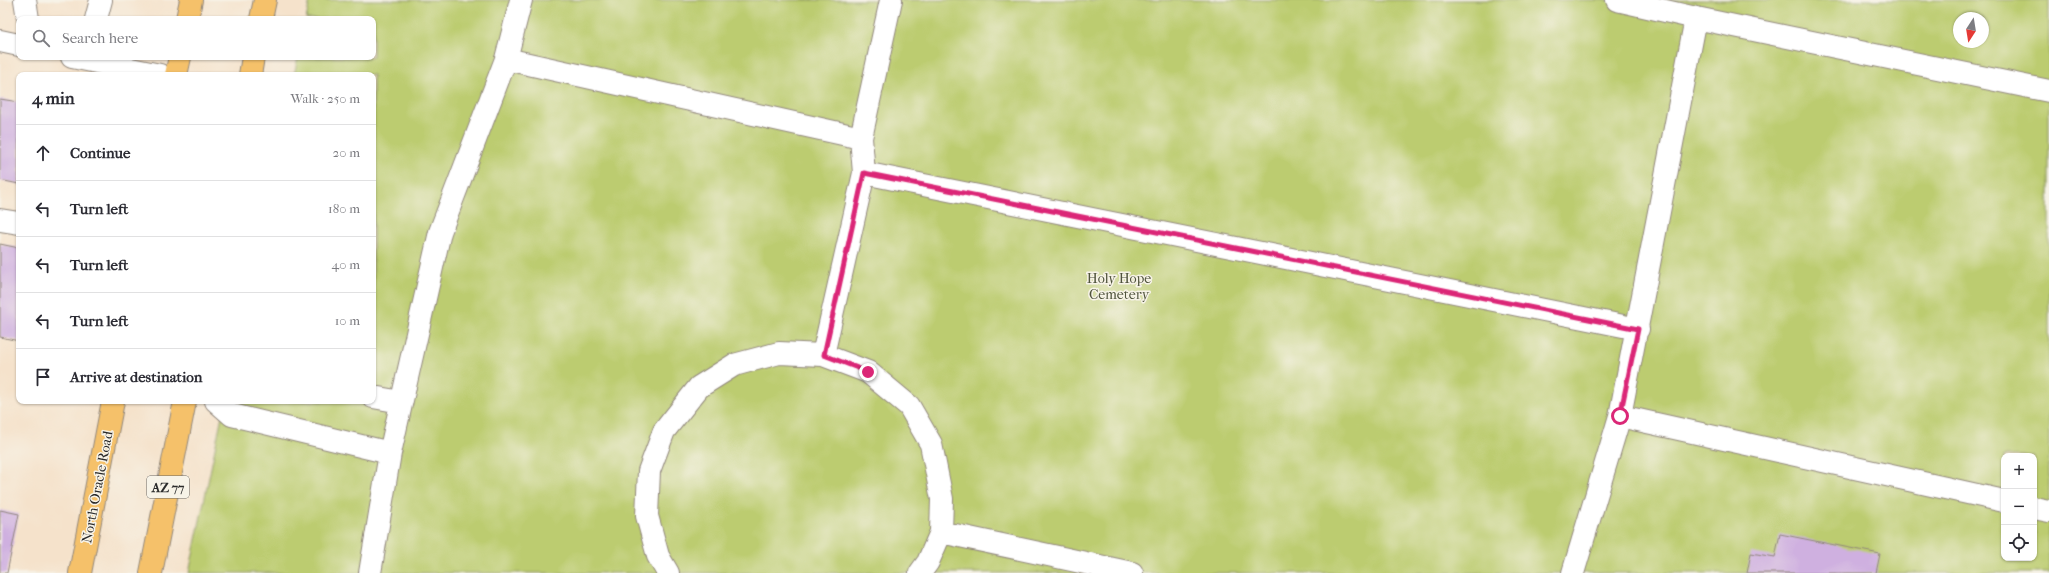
<!DOCTYPE html>
<html lang="en">
<head>
<meta charset="utf-8">
<style>
	:root { --surface:#fff; --page:#f2f2f3; --text:#2b2b33; --muted:#7c7c81; --line:#e1e1e2 }
	body { margin:0; font-family:"IM FELL French Canon",serif; background:var(--page); color:var(--text) }
	.controls { position:absolute; right:12px; bottom:12px; display:grid; overflow:hidden; border-radius:8px; box-shadow:0 1px 3px #0004 }
	.controls button { width:36px; height:36px; display:grid; place-items:center; padding:0; border:0; border-bottom:1px solid var(--line); background:var(--surface); color:var(--text); font:20px sans-serif }
	.compass { position:absolute; left:1953px; top:12px; width:36px; height:36px; border-radius:50%; background:var(--surface); box-shadow:0 1px 3px #0004; rotate:192deg }
	.stop { position:absolute; width:12px; height:12px; margin:-9px; border:3px solid #db2777; border-radius:50%; background:#fff }
	.stop.end { background:#db2777; border-color:#fff; box-shadow:0 1px 4px #0008 }
	.list { margin:0; padding:0; list-style:none }
	h2 { display:flex; justify-content:space-between; align-items:center; height:52px; margin:0; padding:0 16px; font-size:17px }
	h2 small { font-size:13px; font-weight:400; color:var(--muted) }
	.list li { display:grid; grid-template-columns:26px 1fr auto; gap:12px; align-items:center; box-sizing:border-box; height:56px; padding:0 16px; border-top:1px solid var(--line) }
	.list b { display:block; font-size:15px; white-space:nowrap }
	.list em { font-size:13px; font-style:normal; color:var(--muted) }
	.icon { flex:none; width:22px; height:22px; fill:none; stroke:currentColor; stroke-width:2; stroke-linecap:round; stroke-linejoin:round }
	.map { position:relative; flex:none; width:2049px; height:573px; overflow:hidden }
	.search { position:absolute; background:var(--surface); box-shadow:0 1px 3px #0004; left:16px; top:16px; width:360px; height:44px; display:flex; align-items:center; gap:10px; box-sizing:border-box; padding:0 14px; border-radius:8px; color:var(--muted); font-size:15px }
	.panel { position:absolute; background:var(--surface); box-shadow:0 1px 3px #0004; left:16px; top:72px; width:360px; height:332px; border-radius:8px }
	.map>svg:first-child { display:block }
</style>
</head>
<body>
<div class="map">
<svg width="2049" height="573" viewBox="0 0 2049 573">
	<rect width="100%" height="100%" fill="#f7f3e8"/>
	<filter id="ink" filterUnits="userSpaceOnUse"><feTurbulence type="fractalNoise" baseFrequency=".025" numOctaves="2"/><feDisplacementMap in="SourceGraphic" scale="8" xChannelSelector="R" yChannelSelector="G"/><feConvolveMatrix kernelMatrix="1 2 1 2 8 2 1 2 1" color-interpolation-filters="sRGB"/></filter>
	<filter id="wash" filterUnits="userSpaceOnUse"><feTurbulence type="fractalNoise" baseFrequency=".012" numOctaves="4" result="noise"/><feDisplacementMap in="SourceGraphic" scale="16" xChannelSelector="R" yChannelSelector="G"/><feGaussianBlur stdDeviation="0.9" result="paint"/><feColorMatrix in="noise" values="0 0 0 0 0 0 0 0 0 0 0 0 0 0 0 0 0 1.4 0 .05"/><feComposite in="paint" operator="in"/></filter>
	<g filter="url(#wash)">
		<rect width="100%" height="100%" fill="#f5e2cb"/>
		<path fill="#bccc6f" stroke="#747c4d" fill-rule="evenodd" d="M310 0H2049V573H189L225 401H373V75H294L298 57H373V19H306ZM1959 18H1983V42H1959ZM2004 456H2034V558H2004Z"/>
		<g id="blocks">
			<path fill="#cfb0e0" d="M0 99 19 102V184L0 180Z
				M0 244 19 248V341L0 337Z
				M0 510 19 514 7 573H0Z
				M1780 534 1880 554 1876 573H1747L1751 553 1775 557Z"/>
		</g>
	</g>
	<g filter="url(#ink)">
		<use href="#blocks" fill-opacity="0" stroke="#90867b" stroke-width="1"/>
		<g fill="none" stroke-linecap="round" stroke-linejoin="round">
			<g stroke="#90867b" stroke-width="24">
				<path id="minor" d="M25 0 28 19
					M1617 0 1696 18 2049 91
					M96 19 101 0
					M0 41 19 45
					M72 57 160 75
					M506 59 861 138 891 0
					M864 173 1638 329
					M0 220 19 223
					M823 355 864 173 861 138
					M373 397 401 402
					M216 401 232 415 390 453
					M1620 416 2004 501
					M2034 508 2049 511
					M941 532 1132 573
					M370 573 390 453 440 232 506 59 521 0
					M668 573 658 556 647 516 649 471 664 431 699 387 734 365 779 353 823 355 868 372 909 406 931 444 942 499 941 532 928 562 920 573
					M1573 573 1620 416 1696 18"/>
			</g>
			<g stroke="#90867b" stroke-width="24">
				<path id="highway" d="M187 19 191 0
					M261 19 265 0
					M176 75 180 57
					M250 75 253 57
					M80 573 113 401
					M151 573 185 401"/>
			</g>
			<use href="#minor" stroke="#fff" stroke-width="22"/>
			<use href="#highway" stroke="#f5c16b" stroke-width="22"/>
		</g>
	</g>
	<g fill="none" stroke-linecap="round" stroke-linejoin="round" filter="url(#ink)">
		<path stroke="#db2777" stroke-width="5" d="M868 372 824 355 864 173 1638 329 1620 416"/>
	</g>
	<g text-anchor="middle" stroke-width="3" stroke-linejoin="round" paint-order="stroke">
		<rect fill="#f7f3e8" stroke="#686764" stroke-width="1" x="147" y="476" width="42" height="22" rx="3"/>
		<g font-size="13" font-weight="bold" fill="#2b2b2b">
			<text x="168" y="492">AZ 77</text>
		</g>
		<g font-size="14" fill="#4f533c" stroke="#f7f3e8">
			<text x="1119" y="283">Holy Hope<tspan x="1119" dy="16">Cemetery</tspan></text>
		</g>
		<g font-size="14" fill="#2b2b2b" stroke="#f7f3e8">
			<text transform="translate(97 487) rotate(-79)" y="5">North Oracle Road</text>
		</g>
	</g>
</svg>
<div class="controls">
<button>+</button>
<button>−</button>
<button><svg class="icon" aria-label="locate" viewBox="0 0 24 24"><circle cx="12" cy="12" r="6"/><path d="M12 2v4M12 18v4M2 12h4M18 12h4"/></svg></button>
</div>
<svg class="compass" viewBox="-18 -18 36 36"><path d="M0-13l5 13h-10z" fill="#e53935"/><path d="M0 13l5-13h-10z" fill="#7c7c81"/></svg>
<div class="stop" style="left:1620px;top:416px"></div>
<div class="stop end" style="left:868px;top:372px"></div>
<div class="search"><svg class="icon" aria-label="search" viewBox="0 0 24 24"><circle cx="10" cy="10" r="6"/><path d="M15 15l6 6"/></svg>Search here</div>
<section class="panel">
<h2>4 min<small>Walk · 250 m</small></h2>
<ul class="list">
<li><svg class="icon" aria-label="ahead" viewBox="0 0 24 24"><path d="M12 20V5M6 11l6-6 6 6"/></svg><div><b>Continue</b></div><em>20 m</em></li>
<li><svg class="icon" aria-label="left" viewBox="0 0 24 24"><path d="M17 20v-9H6M10 6l-5 5 5 5"/></svg><div><b>Turn left</b></div><em>180 m</em></li>
<li><svg class="icon" aria-label="left" viewBox="0 0 24 24"><path d="M17 20v-9H6M10 6l-5 5 5 5"/></svg><div><b>Turn left</b></div><em>40 m</em></li>
<li><svg class="icon" aria-label="left" viewBox="0 0 24 24"><path d="M17 20v-9H6M10 6l-5 5 5 5"/></svg><div><b>Turn left</b></div><em>10 m</em></li>
<li><svg class="icon" aria-label="arrive" viewBox="0 0 24 24"><path d="M6 21V4h12l-3 4 3 4H6"/></svg><div><b>Arrive at destination</b></div></li>
</ul>
</section>
</div>
</body>
</html>
